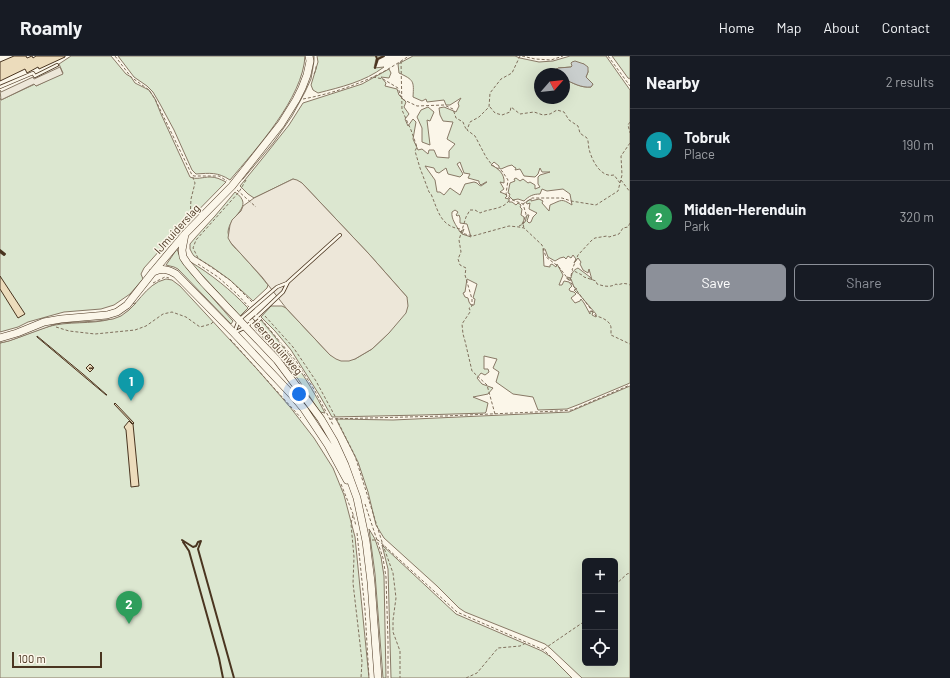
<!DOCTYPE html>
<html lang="en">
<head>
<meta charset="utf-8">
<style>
	:root { --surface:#171b24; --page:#20242c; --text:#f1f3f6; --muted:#9ea1a6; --line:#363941; --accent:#8c9099 }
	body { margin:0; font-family:Barlow,sans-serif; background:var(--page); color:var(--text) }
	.controls { position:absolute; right:12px; bottom:12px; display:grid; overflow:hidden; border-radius:6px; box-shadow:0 4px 16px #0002 }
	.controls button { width:36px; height:36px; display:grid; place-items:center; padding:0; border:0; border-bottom:1px solid var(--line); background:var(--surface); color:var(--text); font:20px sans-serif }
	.compass { position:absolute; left:534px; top:12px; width:36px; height:36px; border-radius:50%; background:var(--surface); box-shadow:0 4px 16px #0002; rotate:62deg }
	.scale { position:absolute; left:12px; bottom:10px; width:90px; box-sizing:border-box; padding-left:4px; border:2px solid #4a3520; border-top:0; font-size:11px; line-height:14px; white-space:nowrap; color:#4a3520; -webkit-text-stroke:3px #fbf6e9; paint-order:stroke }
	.you { position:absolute; left:299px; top:338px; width:14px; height:14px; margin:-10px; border:3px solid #fff; border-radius:50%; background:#1a73e8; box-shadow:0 0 0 6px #1a73e833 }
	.badge { display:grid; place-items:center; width:26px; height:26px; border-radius:50%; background:var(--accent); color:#fff; font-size:13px; font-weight:700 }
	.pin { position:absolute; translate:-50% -33px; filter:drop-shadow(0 1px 2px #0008) }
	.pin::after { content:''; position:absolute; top:21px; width:14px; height:12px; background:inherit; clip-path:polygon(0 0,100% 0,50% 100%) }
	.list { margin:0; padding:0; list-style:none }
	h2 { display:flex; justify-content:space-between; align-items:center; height:52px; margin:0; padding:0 16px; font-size:17px }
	h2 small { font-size:13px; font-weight:400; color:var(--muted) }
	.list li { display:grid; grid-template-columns:26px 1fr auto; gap:12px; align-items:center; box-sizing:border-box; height:72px; padding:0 16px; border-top:1px solid var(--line) }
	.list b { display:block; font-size:15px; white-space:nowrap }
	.list p { margin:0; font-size:13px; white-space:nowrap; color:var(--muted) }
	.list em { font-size:13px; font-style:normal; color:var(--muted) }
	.actions { display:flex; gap:8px; padding:12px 16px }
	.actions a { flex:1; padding:9px 0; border:1px solid var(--accent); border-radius:6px; text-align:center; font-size:14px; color:var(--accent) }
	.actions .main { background:var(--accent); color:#fff }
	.icon { flex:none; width:22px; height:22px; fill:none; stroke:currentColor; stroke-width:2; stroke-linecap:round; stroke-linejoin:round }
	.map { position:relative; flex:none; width:630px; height:622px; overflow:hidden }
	header { display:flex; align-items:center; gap:24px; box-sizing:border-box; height:56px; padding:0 20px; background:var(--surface); border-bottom:1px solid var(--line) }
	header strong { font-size:19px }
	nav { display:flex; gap:22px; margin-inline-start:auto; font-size:14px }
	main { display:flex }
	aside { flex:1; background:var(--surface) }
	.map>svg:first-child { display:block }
</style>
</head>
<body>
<header>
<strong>Roamly</strong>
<nav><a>Home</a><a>Map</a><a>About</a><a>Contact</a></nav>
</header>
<main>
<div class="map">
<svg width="630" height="622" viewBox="0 0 630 622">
	<rect width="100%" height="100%" fill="#fbf6e9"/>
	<path fill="#dce7d0" stroke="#887966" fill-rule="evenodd" d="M71 0H111L126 18 131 21 135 27 149 34 155 43 161 58 190 121C196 124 203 121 210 121 216 121 220 123 226 126L169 184 144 212 141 218 143 223 130 238 114 249 101 253 64 256 53 259 28 266 18 271 0 276V42L1 44 35 28 36 30 63 17 59 8Z
		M118 0H305C303 42 256 93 230 124 218 116 210 117 196 118L192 114 174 74 160 48 153 36 147 30 134 21Z
		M317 0H382L376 3 374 12 384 11C364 26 341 31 318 37L313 34 311 29 318 6Z
		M413 0H515L520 2 539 6 553 5 570 0H606L630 34V327L580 348 567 353 538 354 533 341 513 338 496 326 499 316 493 312 497 303 484 300V313H488L489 316 485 319 481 317 477 322 482 328 493 332 488 338 473 341 488 347 486 356 485 357 422 359 332 361 320 340 291 294 275 275 261 261 271 250H282L286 252 330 299 355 303 372 293 389 277 407 241 369 198 302 127 293 123 254 142 248 138 240 130 266 98 289 69 303 47 362 28 389 13 391 17 389 22 381 21 386 27 385 30 397 33 399 39 406 46 404 51 409 58 405 63 408 70 413 63 416 66 413 83 418 94 422 93 428 98 429 94H434L437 101 449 102V95L455 88 447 83 453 66 443 65 440 59 439 52 444 51 456 56 459 50 458 47 461 42 450 49H446L444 44 427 46 426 43 422 45 413 41C414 25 414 24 399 17L398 8ZM584 8 587 11 588 16 586 21 593 28 591 31C581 32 573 27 564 23V42H540V18H558L556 13 559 12 571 11 572 10ZM460 106 464 117 470 118 468 122 479 125V127L481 129 486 126H487L481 130 479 129 477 127 474 126 465 128 460 139 450 132 444 139 440 136H437L435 124 425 110 434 112 436 116 439 117 446 112 448 118 460 121 463 118 457 108ZM494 106 499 110V112L501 113 508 110 512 109 514 111 516 112 515 114 520 113 524 120 535 121 538 118 540 112 542 116H550L540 119 538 121V128L540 131 535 133V129L530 126 528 127 523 123 520 125 516 122 514 123 515 125 510 127 508 137 510 138 509 140 513 144 518 143 524 145C529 140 533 138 540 138L542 133 547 135 563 133 570 138 572 149C561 142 562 144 550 149L549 155 542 147 543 145 539 143 531 145V143L526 146 527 148 530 147 529 153 537 157 533 161 531 166 529 167 527 165 529 159H527L525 166 522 168 524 164V161L521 159 522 153 520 151 521 149 518 147 516 149 512 146H509V143L505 142 507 140 505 138 500 136 504 133 500 126 504 127C505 118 498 112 491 109ZM455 154 458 156 456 159 457 160 459 159 460 162V167L467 168 471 181 462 178 464 173 460 176C456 169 451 163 452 156ZM543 193H545L548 201 555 205 560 202 564 201 566 203 568 200 571 202 573 199 576 203 574 207 578 202 581 206 580 208 583 214 588 217 589 213 592 224 590 221 578 212C573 214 572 217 571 222L567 221V223H571L574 231 577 233 574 234 577 237H578L596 258V261L592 259 593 256 590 255V258L584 247 581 243 580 245 575 247 571 242 576 238 574 236 570 235 569 233 572 230 569 226 564 225 562 229H559L563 219 557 208 556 211 552 208 550 209V211L544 210ZM467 223 477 228 473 242 475 243 474 249H471L469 246 468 242 465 241 463 237 465 236Z
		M612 0H630V23L628 22Z
		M428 51 434 56 430 65 427 64 430 89 422 86V72L417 61 421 54Z
		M235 136C256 151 229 159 228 176 228 178 230 185 231 187 234 192 239 195 242 199 251 209 260 219 268 229L267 232 253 245 230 224 212 211 194 200 192 197 190 193V188L195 182 215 160Z
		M177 193 182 206 189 215 232 264 233 265 231 268 178 213 174 211 166 209Z
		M189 205C211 218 231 234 248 252L240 260Z
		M166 223 172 224 180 230 257 313 290 351 314 382 333 412 344 439 355 481 369 622H0V287C19 283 36 273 55 269 76 265 100 269 119 260 138 252 144 228 166 223Z
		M261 264C286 293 308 323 325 357L320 356 298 323 286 308 254 271Z
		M630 330V622H582L550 592 545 588 465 556 459 552 437 530 384 482 376 469 368 436 358 406 336 363 393 364 569 356ZM585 505H615V607H585Z
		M369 473 375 483 381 501 384 520 386 622H383L375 518Z
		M382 489 456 558 542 595 551 601 572 622H391L388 513Z"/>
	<path fill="#ede7d9" stroke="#887966" d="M312 0H314V5L311 23 305 36 292 60 274 86 243 123 238 124 286 64Z
		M60 11 63 18 36 30 34 28 1 44 0 34 1 36 33 21 34 23Z
		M293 123 297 124 302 127 369 198 407 241 408 250 406 257 389 277 372 293 355 303 349 305H341L336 303 330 299 286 252 262 221 231 187 228 182 230 169 232 164 241 155 243 150 254 142Z
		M136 247 129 254 121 260 113 263 98 265 62 267 53 269 9 285 0 287V284L43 269 90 262 131 248Z"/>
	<path fill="#c9cecd" stroke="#887966" d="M575 5 584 8 588 11V16L586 21 593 28 591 31C581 32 573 27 564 23V18H558L556 14 558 12 571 11 572 10 571 7 572 6Z"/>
	<path fill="#ecdcbc" stroke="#4a3520" d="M14 0H26L27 2 32 0 33 2 36 0H65V1L39 13 38 11 27 17 25 13 0 25V6Z
		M0 220 25 258 18 262 0 233Z
		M37 280 83 318 107 339H106L37 281Z
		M90 308 94 312H89L90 313 93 312V313L90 316 86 312Z
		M115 347 134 367 133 368 114 348Z
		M129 365 132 368H133L139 430 131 431 126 374 124 371Z"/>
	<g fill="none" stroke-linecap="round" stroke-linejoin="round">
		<g stroke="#4a3520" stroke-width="4">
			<path id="service" d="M0 31 33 17 35 20 57 9
				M234 277 246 271 283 236 288 226 340 179
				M234 277 239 264 277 231 287 227"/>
		</g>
		<g stroke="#4a3520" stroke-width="8">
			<path id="tertiary" d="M185 178 182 194 183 201 187 207 203 226 277 304 321 363 334 385 345 409 357 442 366 485 371 526 378 622
				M153 216C162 212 168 213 176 218L234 277 293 340 304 353 328 389 347 424
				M0 282 17 277 44 266 61 263 107 259 117 256 127 249 153 216 185 178 232 130 281 68 296 44 302 32 307 19 310 5 309 0"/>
		</g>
		<path stroke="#7f6f5c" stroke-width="1" stroke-dasharray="3 2" stroke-linecap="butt" d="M115 0 131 21 149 34 155 43 192 119 194 120H219L227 125
			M520 0 512 17 501 23 490 37 489 51 479 61 470 66 467 74 475 80 486 101 492 109 502 115 508 124 506 138 510 143 523 148 526 158 523 168
			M522 0 535 3 551 4 563 0
			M608 0 630 30
			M401 5 402 54 411 74 417 91 415 95 420 112 429 136 431 138C438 154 440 170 460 173L461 177 473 180 509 170 519 171 524 172 542 189 546 201 559 211 596 260C601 261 611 265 611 272 611 274 611 277 611 279L630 288
			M314 18 316 14V10
			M373 21 383 23 398 32 402 43 417 50 444 49 453 53 456 62 463 66 465 71 467 74
			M303 43C330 38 358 29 383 16 392 11 401 5 409 0
			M490 51 495 57 502 59 510 56 511 51 520 58 534 56 543 59 550 58 557 54 564 56 569 64 578 70 580 77C581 78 585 81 586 81 589 84 588 89 589 93 592 105 601 122 614 119L620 127
			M630 66 628 69 630 77
			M246 124 239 136 196 184 193 192 198 202 230 224 253 247
			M621 124 630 136
			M237 134 256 151
			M523 148 532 142H562L571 145 596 149 618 135 622 119 621 100 630 87
			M190 163 191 143 195 127 192 119
			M630 167 628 171 623 172 619 178 609 181 607 180 595 182 592 184 578 199 572 214 582 219 584 221 596 225 597 228C603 230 610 232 616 228L618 229C622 227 626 227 630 229
			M519 170 523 168 524 172
			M0 195 4 198
			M198 208 218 221 237 238 249 251
			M570 225 572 215
			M153 227 165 221 169 222
			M265 260 293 291 316 325 336 362 355 400 383 489 393 517 396 542 393 564V576L400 595V622
			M261 263 296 305 315 335 333 369
			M56 271 69 275 95 278 135 274 146 270 163 258 172 256 186 261 200 271 211 268 213 266
			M230 283 301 362
			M495 358 487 329 472 315 465 285 463 278 462 268 470 256V254L469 252 472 250V243L465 219 466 212 460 209 458 203 461 196 459 184 466 161 470 154H475L480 157C490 152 504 154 510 143
			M330 363 445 360 558 355 572 354 630 329
			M341 428 353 458 356 470
			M365 448 383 502 386 521 388 585V622
			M353 459 351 468 354 501 353 527 362 605 361 622
			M357 477 365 554 369 622
			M372 484H378L457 556 544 594 572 622
			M615 529 627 518 630 517
			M544 593 585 565
			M466 622 477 617 498 592 520 590 526 587"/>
		<use href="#service" stroke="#fbf6e9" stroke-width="2.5"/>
		<use href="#tertiary" stroke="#fbf6e9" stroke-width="7"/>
		<path stroke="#4a3520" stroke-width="2" d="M376 0 377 3 375 12 378 3 384 0
			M0 194 5 198 4 199 0 196
			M182 484 193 491 196 490 198 486 201 485 198 493 234 622
			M183 486 189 495 219 602 223 622"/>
	</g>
	<g text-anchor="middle" stroke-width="3" stroke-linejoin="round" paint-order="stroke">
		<g font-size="11" fill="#4a3520" stroke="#fbf6e9">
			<text transform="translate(177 173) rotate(-48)" y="4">IJmuiderslag</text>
			<text transform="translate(276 289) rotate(49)" y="4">Heerenduinweg</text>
		</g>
	</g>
</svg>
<div class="controls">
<button>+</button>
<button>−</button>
<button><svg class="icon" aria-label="locate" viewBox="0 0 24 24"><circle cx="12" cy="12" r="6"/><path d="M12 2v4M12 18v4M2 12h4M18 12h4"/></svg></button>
</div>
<svg class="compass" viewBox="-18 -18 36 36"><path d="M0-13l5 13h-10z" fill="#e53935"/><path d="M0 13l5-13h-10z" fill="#9ea1a6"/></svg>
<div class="scale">100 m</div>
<div class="you"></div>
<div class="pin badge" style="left:131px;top:345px;background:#0f9aa8">1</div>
<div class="pin badge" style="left:129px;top:568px;background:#2e9e5b">2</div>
</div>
<aside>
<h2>Nearby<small>2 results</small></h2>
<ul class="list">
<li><span class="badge" style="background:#0f9aa8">1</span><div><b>Tobruk</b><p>Place</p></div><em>190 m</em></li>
<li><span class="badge" style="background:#2e9e5b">2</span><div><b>Midden-Herenduin</b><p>Park</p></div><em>320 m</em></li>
</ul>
<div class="actions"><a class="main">Save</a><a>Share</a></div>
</aside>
</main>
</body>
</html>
